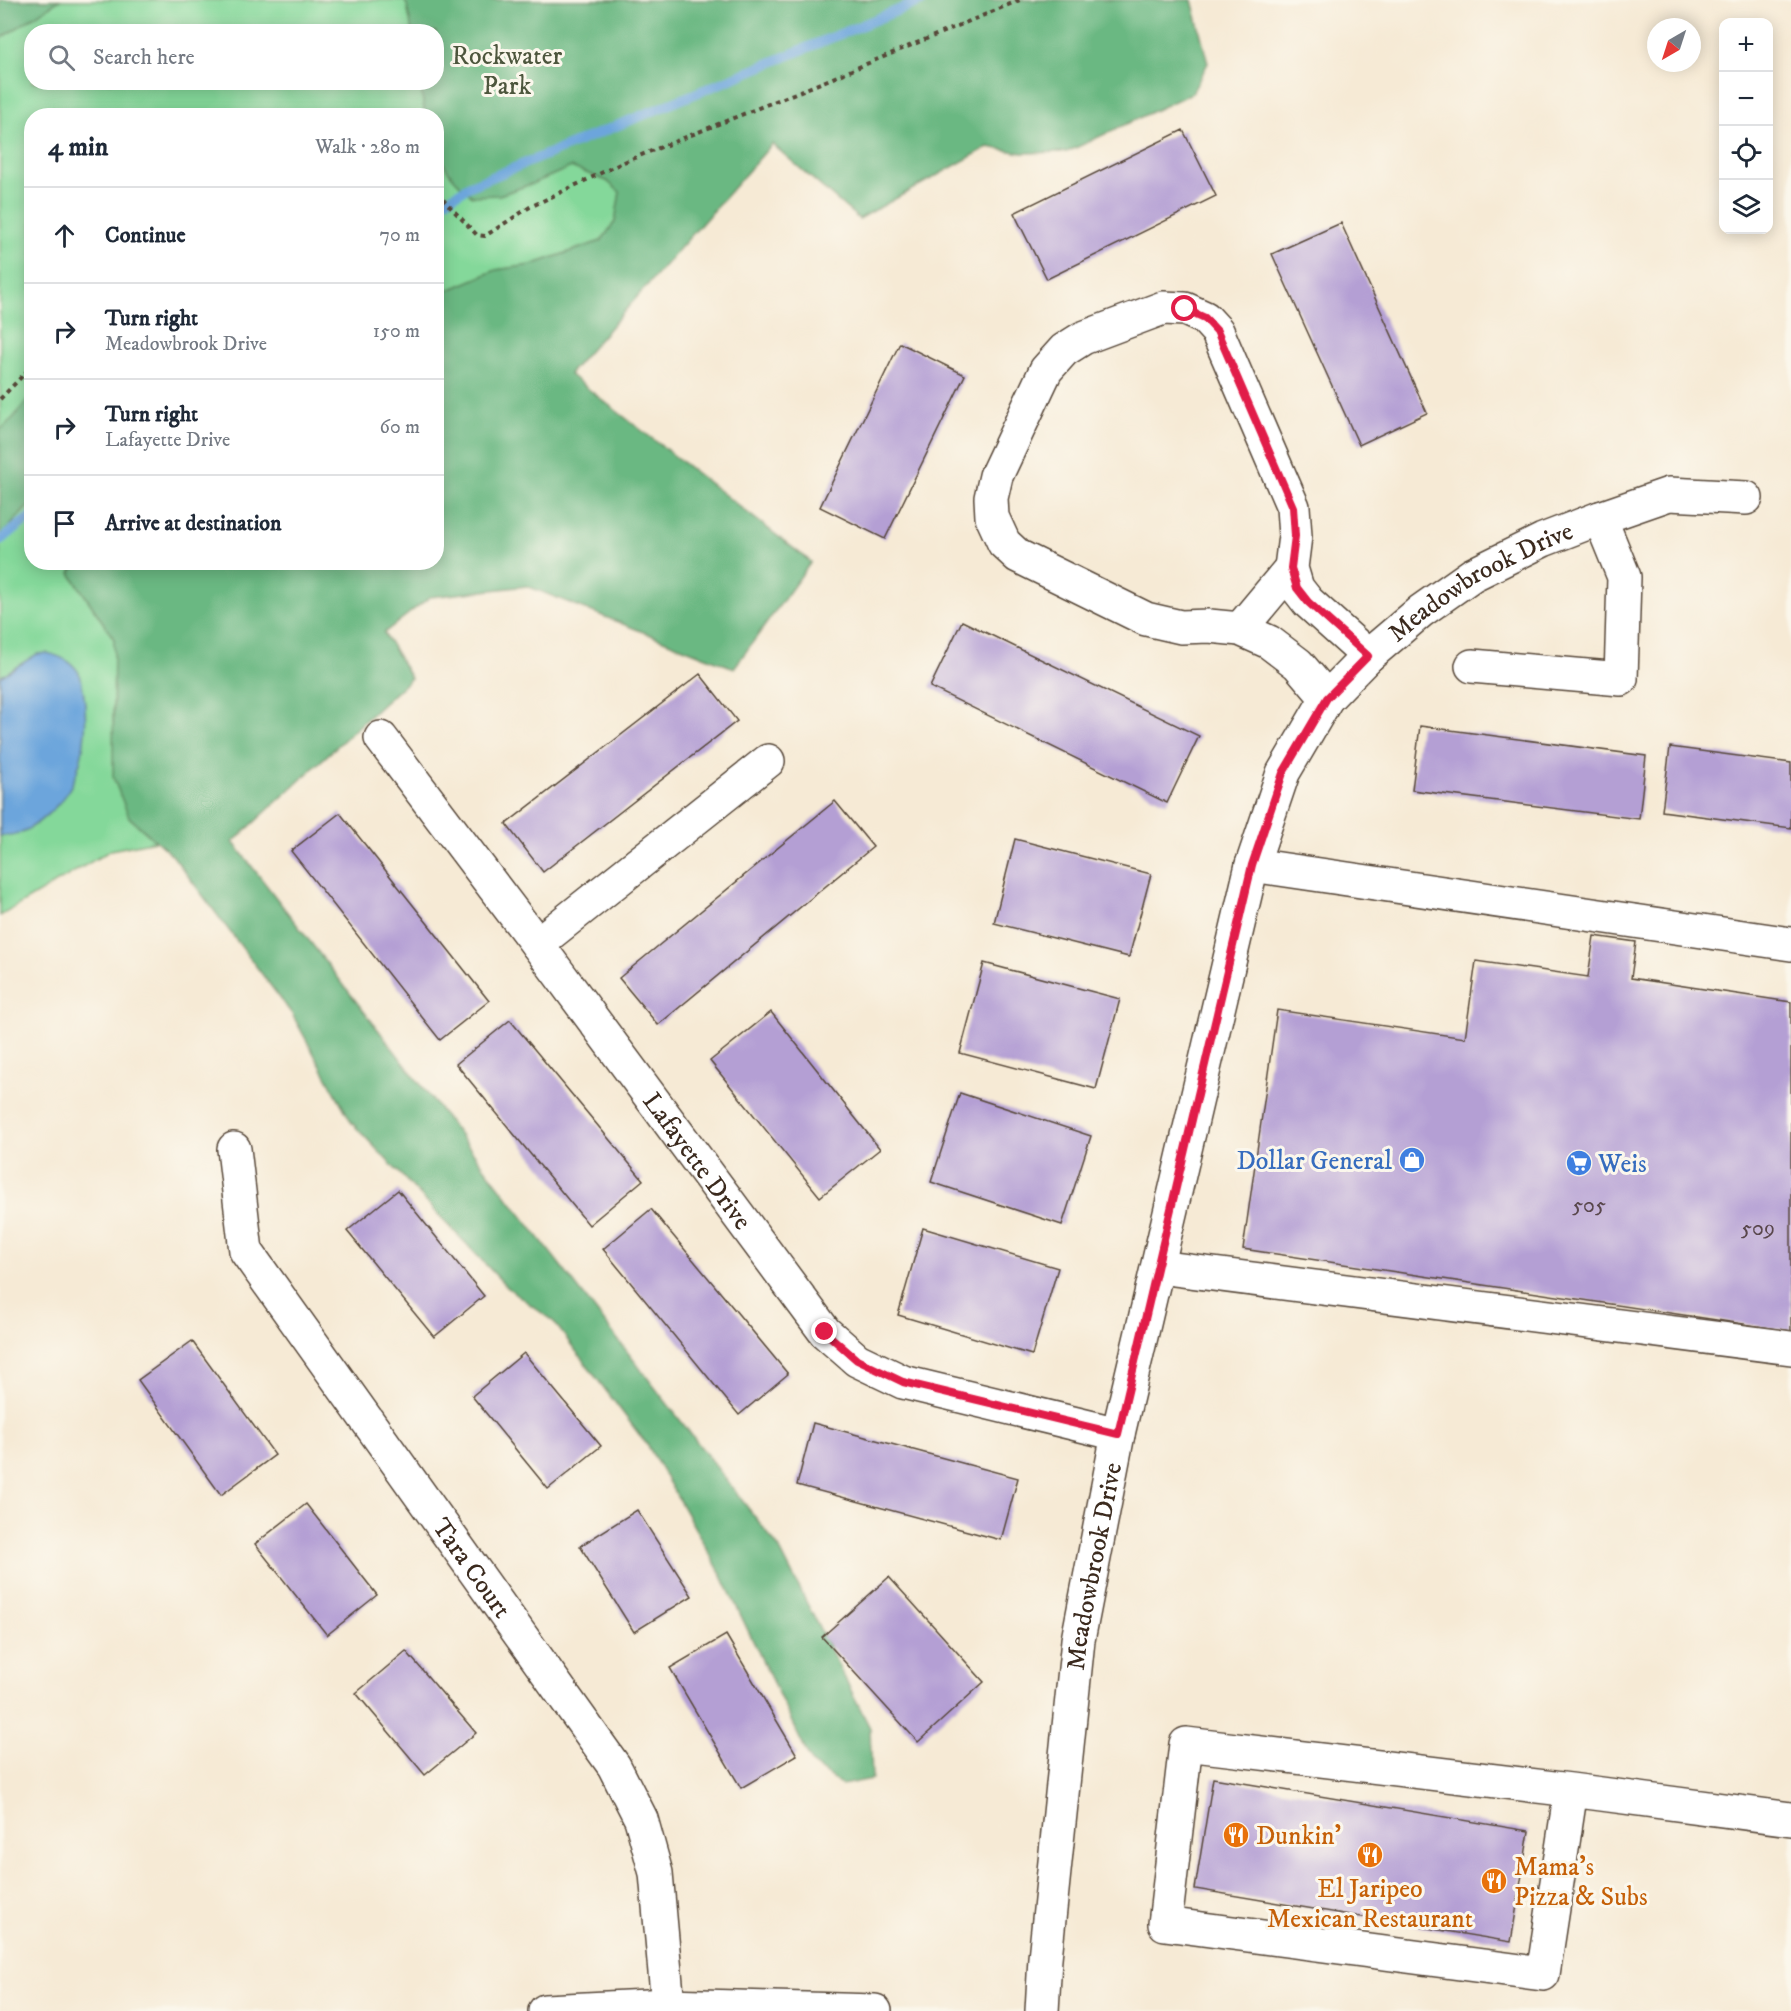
<!DOCTYPE html>
<html lang="en">
<head>
<meta charset="utf-8">
<style>
	:root { --surface:#fff; --page:#f6f6f7; --text:#1f2937; --muted:#747a83; --line:#e0e1e3 }
	body { margin:0; font-family:"IM FELL DW Pica",serif; background:var(--page); color:var(--text) }
	.controls { position:absolute; right:18px; top:18px; display:grid; overflow:hidden; border-radius:12px; box-shadow:0 3px 15px #0003 }
	.controls button { width:54px; height:54px; display:grid; place-items:center; padding:0; border:0; border-bottom:2px solid var(--line); background:var(--surface); color:var(--text); font:30px sans-serif }
	.compass { position:absolute; left:1647px; top:18px; width:54px; height:54px; border-radius:50%; background:var(--surface); box-shadow:0 3px 15px #0003; rotate:219deg }
	.stop { position:absolute; width:18px; height:18px; margin:-14px; border:4px solid #e11d48; border-radius:50%; background:#fff }
	.stop.end { background:#e11d48; border-color:#fff; box-shadow:0 2px 6px #0008 }
	.list { margin:0; padding:0; list-style:none }
	h2 { display:flex; justify-content:space-between; align-items:center; height:78px; margin:0; padding:0 24px; font-size:26px }
	h2 small { font-size:20px; font-weight:400; color:var(--muted) }
	.list li { display:grid; grid-template-columns:39px 1fr auto; gap:18px; align-items:center; box-sizing:border-box; height:96px; padding:0 24px; border-top:2px solid var(--line) }
	.list b { display:block; font-size:22px; white-space:nowrap }
	.list p { margin:0; font-size:20px; white-space:nowrap; color:var(--muted) }
	.list em { font-size:20px; font-style:normal; color:var(--muted) }
	.icon { flex:none; width:33px; height:33px; fill:none; stroke:currentColor; stroke-width:2; stroke-linecap:round; stroke-linejoin:round }
	.map { position:relative; flex:none; width:1791px; height:2011px; overflow:hidden }
	.search { position:absolute; background:var(--surface); box-shadow:0 3px 15px #0003; left:24px; top:24px; width:420px; height:66px; display:flex; align-items:center; gap:15px; box-sizing:border-box; padding:0 21px; border-radius:24px; color:var(--muted); font-size:22px }
	.panel { position:absolute; background:var(--surface); box-shadow:0 3px 15px #0003; left:24px; top:108px; width:420px; height:462px; border-radius:24px }
	.map>svg:first-child { display:block }
</style>
</head>
<body>
<div class="map">
<svg width="1791" height="2011" viewBox="0 0 1791 2011">
	<rect width="100%" height="100%" fill="#fbf7ec"/>
	<filter id="ink" filterUnits="userSpaceOnUse"><feTurbulence type="fractalNoise" baseFrequency=".0167" numOctaves="2"/><feDisplacementMap in="SourceGraphic" scale="12" xChannelSelector="R" yChannelSelector="G"/><feConvolveMatrix kernelMatrix="1 2 1 2 8 2 1 2 1" color-interpolation-filters="sRGB"/></filter>
	<filter id="wash" filterUnits="userSpaceOnUse"><feTurbulence type="fractalNoise" baseFrequency=".008" numOctaves="4" result="noise"/><feDisplacementMap in="SourceGraphic" scale="24" xChannelSelector="R" yChannelSelector="G"/><feGaussianBlur stdDeviation="1.35" result="paint"/><feColorMatrix in="noise" values="0 0 0 0 0 0 0 0 0 0 0 0 0 0 0 0 0 1.4 0 .05"/><feComposite in="paint" operator="in"/></filter>
	<g filter="url(#wash)">
		<rect width="100%" height="100%" fill="#f6ead5"/>
		<path fill="#84d89a" stroke="#60815c" stroke-width="1.5" fill-rule="evenodd" d="M29 0H632L499 195 534 183 571 167 607 181 620 192 615 222 601 241 531 265 496 270 449 290 437 288 436 116H32L31 435 0 464V23ZM32 32H436V82H32Z
			M31 503 32 562 78 563 70 573 114 639 113 722 129 817 155 841 111 850 0 916V537Z"/>
		<path fill="#6bb882" stroke="#537150" stroke-width="1.5" d="M0 0H60L0 39Z
			M404 0H1192L1208 63 1192 93 1067 152 1022 153 988 147 859 219 772 144 569 374 811 562 734 668 527 586 430 597 384 633 411 678 233 842 779 1548 870 1728 872 1779 842 1785 812 1764 720 1572 648 1446 554 1322 507 1287 352 1123 292 1014 173 856 129 817 113 777 114 639 70 573 78 562H436L437 288 449 290 496 270 531 265 601 241 615 222 620 192 607 181 571 167 534 183 499 195 472 196C440 167 437 158 436 116L425 115 420 83 436 82V32L412 31 407 5Z
			M31 395V503L0 537V430L14 417Z"/>
		<path fill="#6ca5dc" stroke="#54687d" stroke-width="1.5" d="M47 653C60 656 74 662 80 675 82 679 82 685 83 689 89 723 85 766 65 796 57 807 36 826 23 832 16 835 7 835 0 836V677L37 654Z"/>
		<g fill="none" stroke-linecap="round" stroke-linejoin="round">
			<path stroke="#6ca5dc" stroke-width="10" d="M436 206 470 186 923 0
				M0 540 32 516"/>
		</g>
		<g id="blocks">
			<path fill="#b49fd4" d="M1183 130 1216 196 1047 279 1014 213Z
				M1341 223 1427 413 1359 445 1272 254Z
				M900 343 965 375 885 539 820 507Z
				M962 621 1199 736 1167 803 930 687Z
				M700 674 737 721 543 872 506 824Z
				M1420 726 1646 756 1639 819 1412 790Z
				M1670 747 1791 763V828L1662 811Z
				M835 801 873 847 658 1025 619 978Z
				M340 813 489 1001 440 1040 291 851Z
				M1015 839 1151 874 1129 957 994 923Z
				M1594 936 1636 942 1631 978 1791 1002V1331L1243 1249 1277 1010 1465 1038 1476 961 1588 977Z
				M984 963 1120 999 1096 1089 960 1053Z
				M771 1012 880 1149 820 1197 710 1061Z
				M510 1020 643 1180 589 1225 456 1064Z
				M960 1093 1091 1136 1062 1225 931 1182Z
				M398 1190 484 1296 434 1337 347 1231Z
				M651 1209 788 1374 739 1415 603 1249Z
				M923 1228 1058 1268 1032 1355 898 1315Z
				M192 1341 275 1455 221 1495 138 1380Z
				M524 1353 601 1446 548 1489 472 1396Z
				M813 1423 1018 1478 1001 1540 797 1485Z
				M306 1504 377 1595 327 1635 255 1544Z
				M637 1510 692 1596 634 1632 580 1546Z
				M889 1577 984 1682 918 1742 822 1637Z
				M726 1635 797 1755 741 1788 670 1668Z
				M406 1651 476 1733 425 1775 356 1693Z
				M1213 1778 1529 1831 1511 1942 1195 1889Z"/>
		</g>
	</g>
	<g filter="url(#ink)">
		<use href="#blocks" fill-opacity="0" stroke="#574739" stroke-width="1.5"/>
		<g fill="none" stroke-linecap="round" stroke-linejoin="round">
			<g stroke="#574739" stroke-width="36">
				<g id="minor">
					<path d="M1240 629 1291 568"/>
					<path d="M1472 666 1621 679 1624 577 1600 518"/>
					<path d="M1327 698 1298 664 1269 642 1240 629 1209 626 1181 627 1146 619 1018 556 1004 543 992 517 991 498 996 476 1046 370 1064 350 1083 338 1163 308 1185 309 1205 318 1217 331 1293 507 1295 536 1291 568 1297 588 1308 602 1368 656"/>
					<path id="s1" d="M381 738 537 944 825 1332 857 1360 903 1382 1118 1434"/>
					<path d="M1252 865 1791 944"/>
					<path d="M537 944 768 761"/>
					<path id="s2" d="M234 1149 246 1251 614 1766 641 1819 656 1873 668 2005"/>
					<path d="M1158 1267 1791 1348"/>
					<path d="M1571 1790 1543 1974 1165 1924 1186 1744 1571 1790 1791 1819"/>
					<path id="s3" d="M1042 2011 1045 1958 1078 1640 1118 1434 1252 865 1283 773 1327 698 1368 656 1421 611 1472 575 1543 540 1600 518 1669 494 1746 498"/>
				</g>
			</g>
			<g stroke="#574739" stroke-width="36">
				<path id="major" d="M545 2011 668 2005 875 2011"/>
			</g>
			<path stroke="#574739" stroke-width="4" stroke-dasharray="4.5 4.5" stroke-linecap="butt" d="M436 192 477 235 485 236 530 207 624 162 823 82 1020 0
				M0 399 32 366"/>
			<use href="#minor" stroke="#fff" stroke-width="33"/>
			<use href="#major" stroke="#fff" stroke-width="33"/>
		</g>
	</g>
	<g fill="none" stroke-linecap="round" stroke-linejoin="round" filter="url(#ink)">
		<path stroke="#e11d48" stroke-width="8" d="M825 1332 857 1360 903 1382 1118 1434 1252 865 1283 773 1327 698 1368 656 1308 602 1297 588 1291 568 1295 536 1293 507 1217 331 1205 318 1185 309"/>
	</g>
	<defs>
		<g id="shop-disc" transform="scale(1.35)"><circle r="9.5" fill="#3f7fe0" stroke="#fbf7ec"/><path d="M-5-2.5h2.3a2.7 3.5 0 0 1 5.4 0H5L5.5 6h-11ZM-1.5-2.5h3a1.5 2.3 0 0 0-3 0Z" fill="#fff"/></g>
		<g id="supermarket-disc" transform="scale(1.35)"><circle r="9.5" fill="#3f7fe0" stroke="#fbf7ec"/><path d="M-6-5.5h2.5l.6 2H6L4.5 2H-2.5L-4.4-4H-6ZM-1.5 3.2a1.3 1.3 0 1 0 .1 0ZM3 3.2a1.3 1.3 0 1 0 .1 0Z" fill="#fff"/></g>
		<g id="restaurant-disc" transform="scale(1.35)"><circle r="9.5" fill="#e8710a" stroke="#fbf7ec"/><path d="M-5-6h1v4h1v-4h1v4h1v-4h1v5L-1.5 .5V6h-2V.5L-5-1ZM5-6V6H3V1.5H1.5Q1.5-4 5-6Z" fill="#fff"/></g>
	</defs>
	<g fill-rule="evenodd">
		<use href="#shop-disc" x="1412" y="1160"/>
		<use href="#supermarket-disc" x="1579" y="1163"/>
		<use href="#restaurant-disc" x="1236" y="1835"/>
		<use href="#restaurant-disc" x="1370" y="1855"/>
		<use href="#restaurant-disc" x="1494" y="1881"/>
	</g>
	<g text-anchor="middle" stroke-width="6" stroke-linejoin="round" paint-order="stroke">
		<g font-size="22" fill="#59474c">
			<text x="1589" y="1212">505</text>
			<text x="1758" y="1235">509</text>
		</g>
		<g font-size="26" fill="#4d563d" stroke="#fbf7ec">
			<text x="507" y="64">Rockwater<tspan x="507" dy="30">Park</tspan></text>
		</g>
		<g font-size="26" fill="#3b2a1e" stroke="#fbf7ec">
			<text dy="9" stroke="none"><textPath href="#s3" startOffset="1546">Meadowbrook Drive</textPath></text>
			<text dy="9" stroke="none"><textPath href="#s1" startOffset="528">Lafayette Drive</textPath></text>
			<text dy="9" stroke="none"><textPath href="#s3" startOffset="448">Meadowbrook Drive</textPath></text>
			<text dy="9" stroke="none"><textPath href="#s2" startOffset="492">Tara Court</textPath></text>
		</g>
		<g font-size="26" fill="#366cbe" stroke="#fbf7ec" text-anchor="end">
			<text x="1392" y="1169">Dollar General</text>
			<text x="1598" y="1172" text-anchor="start">Weis</text>
		</g>
		<g font-size="26" fill="#c56008" stroke="#fbf7ec" text-anchor="start">
			<text x="1256" y="1844">Dunkin'</text>
			<text x="1514" y="1875">Mama's<tspan x="1514" dy="30">Pizza &amp; Subs</tspan></text>
			<text x="1370" y="1897" text-anchor="middle">El Jaripeo<tspan x="1370" dy="30">Mexican Restaurant</tspan></text>
		</g>
	</g>
</svg>
<div class="controls">
<button>+</button>
<button>−</button>
<button><svg class="icon" aria-label="locate" viewBox="0 0 24 24"><circle cx="12" cy="12" r="6"/><path d="M12 2v4M12 18v4M2 12h4M18 12h4"/></svg></button>
<button><svg class="icon" aria-label="layers" viewBox="0 0 24 24"><path d="M12 4l9 5-9 5-9-5zM3 14l9 5 9-5"/></svg></button>
</div>
<svg class="compass" viewBox="-18 -18 36 36"><path d="M0-13l5 13h-10z" fill="#e53935"/><path d="M0 13l5-13h-10z" fill="#747a83"/></svg>
<div class="stop" style="left:1185px;top:309px"></div>
<div class="stop end" style="left:825px;top:1332px"></div>
<div class="search"><svg class="icon" aria-label="search" viewBox="0 0 24 24"><circle cx="10" cy="10" r="6"/><path d="M15 15l6 6"/></svg>Search here</div>
<section class="panel">
<h2>4 min<small>Walk · 280 m</small></h2>
<ul class="list">
<li><svg class="icon" aria-label="ahead" viewBox="0 0 24 24"><path d="M12 20V5M6 11l6-6 6 6"/></svg><div><b>Continue</b></div><em>70 m</em></li>
<li><svg class="icon" aria-label="right" viewBox="0 0 24 24"><path d="M7 20v-9h11M14 6l5 5-5 5"/></svg><div><b>Turn right</b><p>Meadowbrook Drive</p></div><em>150 m</em></li>
<li><svg class="icon" aria-label="right" viewBox="0 0 24 24"><path d="M7 20v-9h11M14 6l5 5-5 5"/></svg><div><b>Turn right</b><p>Lafayette Drive</p></div><em>60 m</em></li>
<li><svg class="icon" aria-label="arrive" viewBox="0 0 24 24"><path d="M6 21V4h12l-3 4 3 4H6"/></svg><div><b>Arrive at destination</b></div></li>
</ul>
</section>
</div>
</body>
</html>
